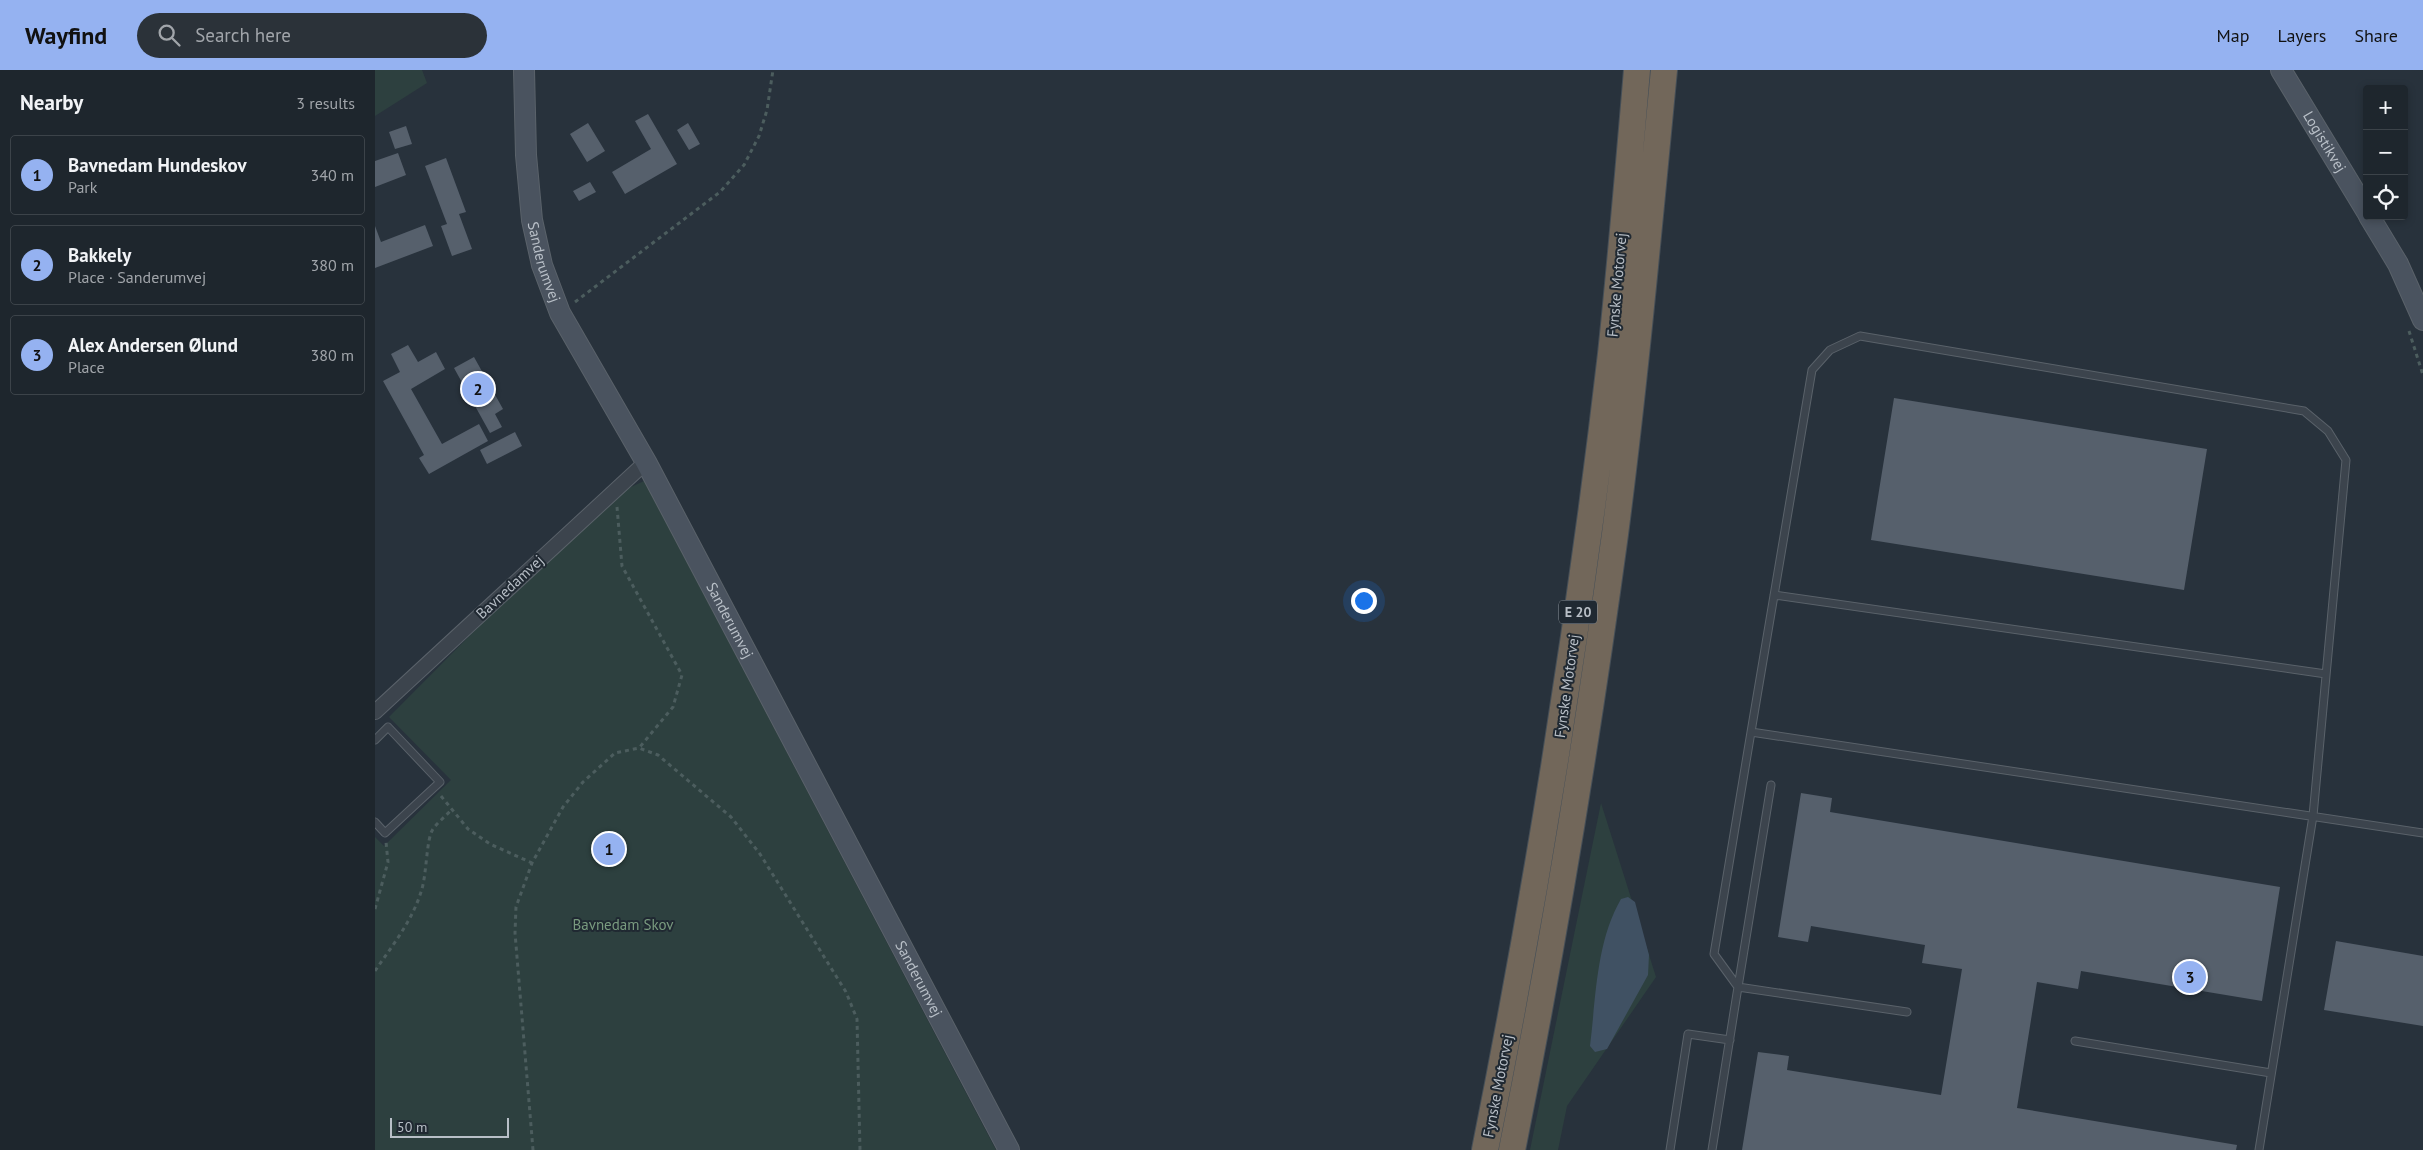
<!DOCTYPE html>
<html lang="en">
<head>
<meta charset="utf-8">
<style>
	:root { --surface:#1e262d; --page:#2b3239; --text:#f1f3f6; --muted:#a1a5aa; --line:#3c4349; --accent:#95b2f1 }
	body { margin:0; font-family:"PT Sans",sans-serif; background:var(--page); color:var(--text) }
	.controls { position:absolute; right:15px; top:15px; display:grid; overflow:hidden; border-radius:5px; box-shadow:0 2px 8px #0003 }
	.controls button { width:45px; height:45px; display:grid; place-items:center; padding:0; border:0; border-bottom:1px solid var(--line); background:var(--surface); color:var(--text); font:25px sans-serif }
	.scale { position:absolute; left:15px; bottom:12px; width:119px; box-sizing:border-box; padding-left:5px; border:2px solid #b8bfc7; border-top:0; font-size:14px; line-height:18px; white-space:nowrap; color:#b8bfc7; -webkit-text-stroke:4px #202932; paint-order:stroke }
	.you { position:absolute; left:988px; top:530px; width:18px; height:18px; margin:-12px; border:4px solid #fff; border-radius:50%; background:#1a73e8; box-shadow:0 0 0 8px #1a73e833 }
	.badge { display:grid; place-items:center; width:32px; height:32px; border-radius:50%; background:var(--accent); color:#111; font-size:16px; font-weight:700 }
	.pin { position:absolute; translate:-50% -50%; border:2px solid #fff; box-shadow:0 1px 5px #0006 }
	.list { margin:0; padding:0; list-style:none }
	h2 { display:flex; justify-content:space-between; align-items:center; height:65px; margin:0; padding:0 20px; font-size:21px }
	h2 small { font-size:16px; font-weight:400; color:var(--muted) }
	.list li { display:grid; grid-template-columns:32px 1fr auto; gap:15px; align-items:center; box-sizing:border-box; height:80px; margin:0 10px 10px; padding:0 10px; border:1px solid var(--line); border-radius:5px }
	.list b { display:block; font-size:19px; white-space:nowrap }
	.list p { margin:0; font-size:16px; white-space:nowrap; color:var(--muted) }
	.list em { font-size:16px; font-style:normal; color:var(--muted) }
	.icon { flex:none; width:28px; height:28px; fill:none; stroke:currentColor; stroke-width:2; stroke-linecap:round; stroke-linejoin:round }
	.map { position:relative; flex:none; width:2048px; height:1080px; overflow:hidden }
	header { display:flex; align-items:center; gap:30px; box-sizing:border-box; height:70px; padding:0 25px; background:var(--accent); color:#111 }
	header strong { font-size:24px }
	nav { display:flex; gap:28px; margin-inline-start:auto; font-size:18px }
	.search { width:350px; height:45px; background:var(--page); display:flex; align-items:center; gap:12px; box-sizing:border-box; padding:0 18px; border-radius:28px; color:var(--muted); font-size:19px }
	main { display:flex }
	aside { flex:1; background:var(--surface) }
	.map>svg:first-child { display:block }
</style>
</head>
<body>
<header>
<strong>Wayfind</strong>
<div class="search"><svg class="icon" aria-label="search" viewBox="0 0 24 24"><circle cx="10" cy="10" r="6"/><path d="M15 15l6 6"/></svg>Search here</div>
<nav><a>Map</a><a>Layers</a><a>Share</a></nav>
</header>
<main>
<aside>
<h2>Nearby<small>3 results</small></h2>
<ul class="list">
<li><span class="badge">1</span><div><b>Bavnedam Hundeskov</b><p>Park</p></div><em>340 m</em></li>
<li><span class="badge">2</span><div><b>Bakkely</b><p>Place · Sanderumvej</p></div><em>380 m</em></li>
<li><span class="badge">3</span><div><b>Alex Andersen Ølund</b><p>Place</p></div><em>380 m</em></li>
</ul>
</aside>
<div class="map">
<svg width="2048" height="1080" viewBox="0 0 2048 1080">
	<rect width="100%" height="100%" fill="#28323c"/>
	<path fill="#2d403f" d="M0 0H47L52 13 0 46Z
		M269 411 621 1080H0V767L9 776 76 710 14 647 230 429Z
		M1226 733 1281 907 1192 1036 1183 1080H1155Z"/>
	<path fill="#405163" d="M1253 827 1260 832 1274 885 1273 905 1232 979 1220 982 1215 976C1221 928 1221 872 1246 829Z"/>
	<path fill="#56606c" d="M273 44 302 94 250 124 237 102 276 79 260 51Z
		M213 53 230 81 212 92 195 64Z
		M313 53 325 74 314 80 302 60Z
		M31 56 37 74 20 79 14 62Z
		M23 83 31 105 0 117V91Z
		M71 88 91 142 84 144 97 179 77 186 66 156 72 154 50 96Z
		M215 112 221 122 204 131 198 121Z
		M50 155 58 176 0 198V156L6 172Z
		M33 275 43 292 61 282 70 299 36 319 67 374 104 354 113 371 54 404 44 388 49 385 8 311 25 302 16 284Z
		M99 287 128 339 120 344 127 357 115 363 79 298Z
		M1519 328 1832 379 1809 520 1496 470Z
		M140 362 147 376 112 394 105 380Z
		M1426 723 1457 728 1455 742 1905 817 1887 931 1706 901 1703 919 1662 912 1642 1038 1862 1075 1861 1080H1367L1383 982 1414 986 1412 1000 1566 1025 1587 899 1547 893 1550 875 1436 856 1433 872 1403 867Z
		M1961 871 2048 886V956L1949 940Z"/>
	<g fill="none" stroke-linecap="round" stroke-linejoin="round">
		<g stroke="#5a626a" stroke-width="9">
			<path id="lane" d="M1399 525 1951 604
				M1376 662 1437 300 1455 280 1485 266 1929 341 1953 361 1971 390 1938 746 1884 1080
				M0 670 13 657 65 712 10 763 0 752
				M1396 715 1363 917 1532 942
				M1700 971 1896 1003
				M1295 1080 1313 964 1355 970
				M1337 1080 1363 917 1339 884 1376 662 2048 763"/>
		</g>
		<g stroke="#5a626a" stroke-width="16">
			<path id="street" d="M0 642 271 392"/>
		</g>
		<g stroke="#5a626a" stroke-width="22">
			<g id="secondary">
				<path id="s1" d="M149 0 151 85 157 150 167 195 185 243 271 392 634 1080"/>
				<path id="s2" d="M1906 0 1992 142"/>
				<path d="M1994 146 2023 194 2048 250"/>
			</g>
		</g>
		<g stroke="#464f57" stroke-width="28">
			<path id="highway" d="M1110 1080C1163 816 1205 551 1236 284 1246 190 1254 95 1262 0
				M1137 1080C1178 876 1212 670 1240 464 1260 310 1274 155 1289 0"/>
		</g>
		<path stroke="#4c5d5e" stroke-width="3" stroke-dasharray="4 4" stroke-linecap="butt" d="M200 232 345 122 369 95 384 66 392 40 398 0
			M2034 261 2048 305
			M242 437 247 496 307 605 298 637 264 678
			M66 726 93 759 115 774 157 793
			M0 839 13 792 11 772
			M0 901C17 876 37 851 46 822 52 805 51 769 58 759 63 752 71 746 77 739
			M158 1080 140 863 141 837 157 793 188 737 208 712 240 683 264 678 283 685 356 747 385 784 471 922 482 949 485 1080"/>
		<use href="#lane" stroke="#3c444d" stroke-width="7"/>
		<use href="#street" stroke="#3c444d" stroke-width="14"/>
		<use href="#secondary" stroke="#4a535f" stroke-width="20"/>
		<use href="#highway" stroke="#72675a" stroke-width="26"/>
	</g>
	<g text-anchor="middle" stroke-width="4" stroke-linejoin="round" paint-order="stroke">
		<rect fill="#202932" stroke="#8a929a" stroke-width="1" x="1184" y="530.5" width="38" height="23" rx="4"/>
		<g font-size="14" font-weight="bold" fill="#b8bfc7">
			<text x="1203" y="547">E 20</text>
		</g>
		<g font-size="15" fill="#b8bfc7" stroke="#202932">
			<text dy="5" stroke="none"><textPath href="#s2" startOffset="84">Logistikvej</textPath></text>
			<text dy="5" stroke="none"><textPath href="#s1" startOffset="194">Sanderumvej</textPath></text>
			<text transform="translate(1242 215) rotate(-85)" y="5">Fynske Motorvej</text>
			<text transform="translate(135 517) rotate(-43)" y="5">Bavnedamvej</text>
			<text dy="5" stroke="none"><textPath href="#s1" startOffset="599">Sanderumvej</textPath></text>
			<text transform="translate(1192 616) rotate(-82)" y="5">Fynske Motorvej</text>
			<text dy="5" stroke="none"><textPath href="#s1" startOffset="1004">Sanderumvej</textPath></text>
			<text transform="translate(1123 1016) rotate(-79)" y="5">Fynske Motorvej</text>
		</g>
		<g font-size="15" fill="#799a7f" stroke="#202932">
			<text x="248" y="860">Bavnedam Skov</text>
		</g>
	</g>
</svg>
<div class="controls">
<button>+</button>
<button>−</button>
<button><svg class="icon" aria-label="locate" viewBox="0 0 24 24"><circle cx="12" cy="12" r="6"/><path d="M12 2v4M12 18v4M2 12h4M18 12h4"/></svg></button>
</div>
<div class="scale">50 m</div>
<div class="you"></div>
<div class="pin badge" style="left:234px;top:779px">1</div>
<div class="pin badge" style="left:103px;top:319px">2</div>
<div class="pin badge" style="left:1815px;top:907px">3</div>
</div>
</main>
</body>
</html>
